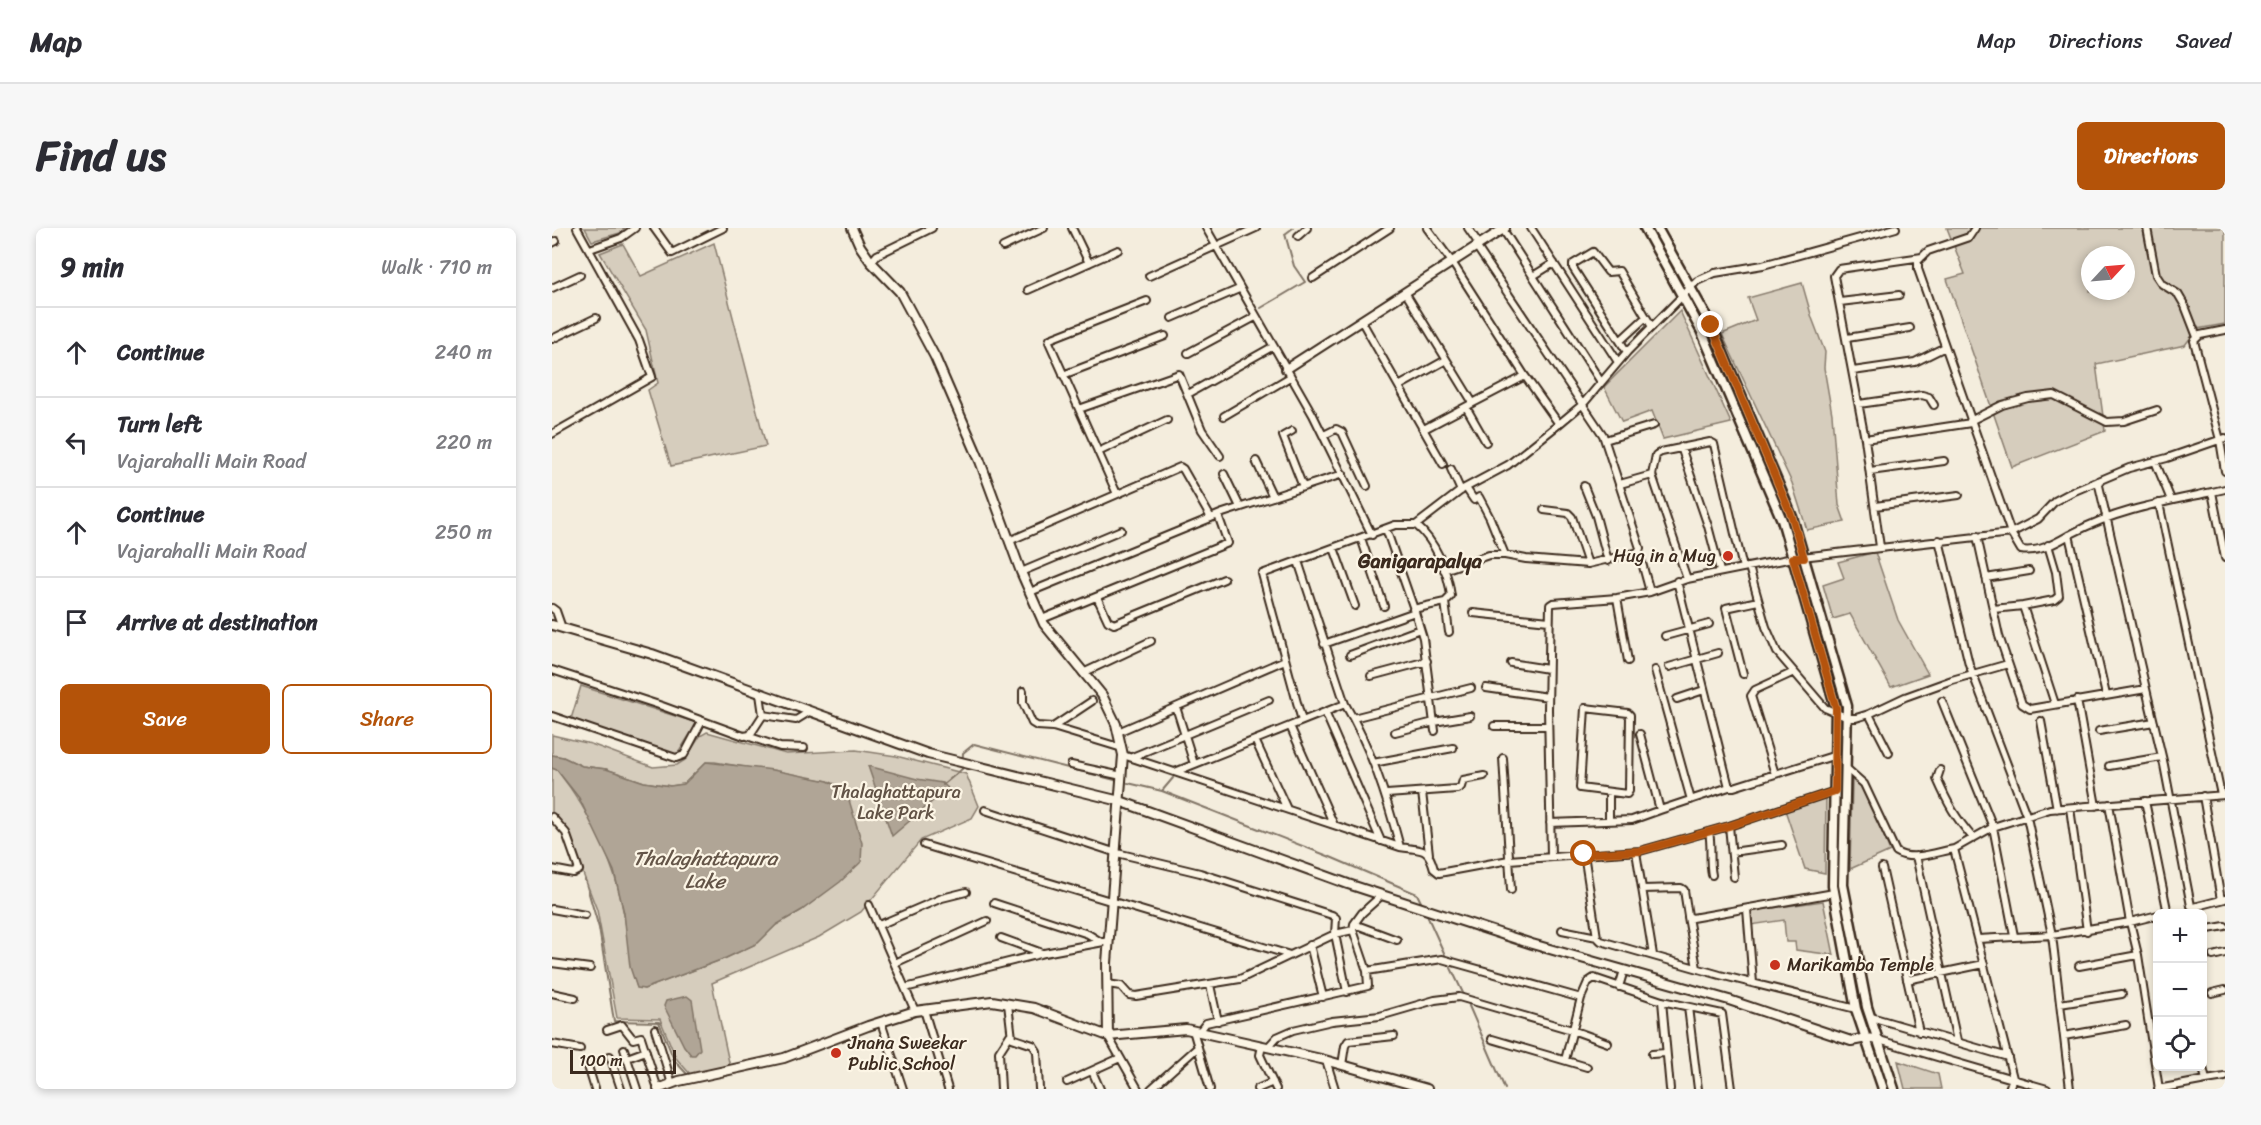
<!DOCTYPE html>
<html lang="en">
<head>
<meta charset="utf-8">
<style>
	:root { --surface:#fff; --page:#f7f7f7; --text:#2b2b33; --muted:#7c7c81; --line:#e1e1e2; --accent:#b45309 }
	body { margin:0; font-family:Sriracha,sans-serif; background:var(--page); color:var(--text) }
	.controls { position:absolute; right:18px; bottom:18px; display:grid; overflow:hidden; border-radius:9px; box-shadow:0 3px 9px #0003 }
	.controls button { width:54px; height:54px; display:grid; place-items:center; padding:0; border:0; border-bottom:2px solid var(--line); background:var(--surface); color:var(--text); font:30px sans-serif }
	.compass { position:absolute; left:1529px; top:18px; width:54px; height:54px; border-radius:50%; background:var(--surface); box-shadow:0 3px 9px #0003; rotate:64deg }
	.scale { position:absolute; left:18px; bottom:15px; width:106px; box-sizing:border-box; padding-left:6px; border:3px solid #3b2a1e; border-top:0; font-size:16px; line-height:21px; white-space:nowrap; color:#3b2a1e; -webkit-text-stroke:4px #fcf5e5; paint-order:stroke }
	.stop { position:absolute; width:18px; height:18px; margin:-14px; border:4px solid #b45309; border-radius:50%; background:#fff }
	.stop.end { background:#b45309; border-color:#fff; box-shadow:0 2px 6px #0008 }
	.list { margin:0; padding:0; list-style:none }
	h2 { display:flex; justify-content:space-between; align-items:center; height:78px; margin:0; padding:0 24px; font-size:26px }
	h2 small { font-size:20px; font-weight:400; color:var(--muted) }
	.list li { display:grid; grid-template-columns:39px 1fr auto; gap:18px; align-items:center; box-sizing:border-box; height:90px; padding:0 24px; border-top:2px solid var(--line) }
	.list b { display:block; font-size:22px; white-space:nowrap }
	.list p { margin:0; font-size:20px; white-space:nowrap; color:var(--muted) }
	.list em { font-size:20px; font-style:normal; color:var(--muted) }
	.actions { display:flex; gap:12px; padding:18px 24px }
	.actions a { flex:1; padding:14px 0; border:2px solid var(--accent); border-radius:9px; text-align:center; font-size:21px; color:var(--accent) }
	.actions .main { background:var(--accent); color:#fff }
	.icon { flex:none; width:33px; height:33px; fill:none; stroke:currentColor; stroke-width:2; stroke-linecap:round; stroke-linejoin:round }
	.map { position:relative; flex:none; width:1673px; height:861px; overflow:hidden; border-radius:9px }
	header { display:flex; align-items:center; gap:36px; box-sizing:border-box; height:84px; padding:0 30px; background:var(--surface); border-bottom:2px solid var(--line) }
	header strong { font-size:28px }
	nav { display:flex; gap:33px; margin-inline-start:auto; font-size:21px }
	.intro { display:flex; align-items:center; justify-content:space-between; box-sizing:border-box; height:144px; padding:0 36px }
	h1 { margin:0; font-size:42px }
	.button { padding:15px 27px; border-radius:9px; background:var(--accent); color:#fff; font-size:21px; font-weight:700 }
	main { display:flex; gap:36px; padding:0 36px }
	aside { flex:1; background:var(--surface); border-radius:9px; box-shadow:0 3px 9px #0003 }
	.map>svg:first-child { display:block }
</style>
</head>
<body>
<header>
<strong>Map</strong>
<nav><a>Map</a><a>Directions</a><a>Saved</a></nav>
</header>
<div class="intro"><h1>Find us</h1><a class="button">Directions</a></div>
<main>
<aside>
<h2>9 min<small>Walk · 710 m</small></h2>
<ul class="list">
<li><svg class="icon" aria-label="ahead" viewBox="0 0 24 24"><path d="M12 20V5M6 11l6-6 6 6"/></svg><div><b>Continue</b></div><em>240 m</em></li>
<li><svg class="icon" aria-label="left" viewBox="0 0 24 24"><path d="M17 20v-9H6M10 6l-5 5 5 5"/></svg><div><b>Turn left</b><p>Vajarahalli Main Road</p></div><em>220 m</em></li>
<li><svg class="icon" aria-label="ahead" viewBox="0 0 24 24"><path d="M12 20V5M6 11l6-6 6 6"/></svg><div><b>Continue</b><p>Vajarahalli Main Road</p></div><em>250 m</em></li>
<li><svg class="icon" aria-label="arrive" viewBox="0 0 24 24"><path d="M6 21V4h12l-3 4 3 4H6"/></svg><div><b>Arrive at destination</b></div></li>
</ul>
<div class="actions"><a class="main">Save</a><a>Share</a></div>
</aside>
<div class="map">
<svg width="1673" height="861" viewBox="0 0 1673 861">
	<rect width="100%" height="100%" fill="#f4eddd"/>
	<filter id="ink" filterUnits="userSpaceOnUse"><feTurbulence type="fractalNoise" baseFrequency=".0167" numOctaves="2"/><feDisplacementMap in="SourceGraphic" scale="12" xChannelSelector="R" yChannelSelector="G"/><feConvolveMatrix kernelMatrix="1 2 1 2 8 2 1 2 1" color-interpolation-filters="sRGB"/></filter>
	<g filter="url(#ink)">
		<path fill="#d6cdbd" stroke="#887c6e" stroke-width="1.5" fill-rule="evenodd" d="M33 0H73L68 5 40 13Z
			M1395 0H1673V96L1645 101 1633 117 1544 136 1553 203 1460 239 1395 51 1413 46ZM1538 27H1574V63H1538Z
			M162 15 214 218 119 238 96 162 106 155 94 102 48 25 71 16 89 48Z
			M1250 55 1260 90 1273 124 1272 140 1280 186 1287 277 1293 294 1255 302 1240 255 1170 106 1204 92 1196 70Z
			M1128 83 1179 195 1111 211 1100 183 1070 194 1052 159Z
			M1323 324 1346 392 1376 446 1339 459 1298 386 1281 391 1271 357 1292 350 1286 334Z
			M29 458 145 495 125 527 19 491Z
			M155 504 234 526 304 522 344 528 414 546 427 578 420 590 369 612 309 684 267 709 160 755 178 839 139 847 124 830 108 791 65 790 45 682 15 604 0 584V540L5 542C38 584 63 634 72 687 77 711 77 736 85 759L92 761 174 730 206 715 224 697 250 682 295 562 276 553 163 534H154L132 556 119 558 92 554 54 541 30 538 11 529 0 527V507L39 516 101 539 125 537 133 532 148 508Z
			M1300 552 1312 560 1338 623 1298 641Z
			M1274 569 1273 645 1253 641 1233 582Z
			M1271 673 1282 727 1244 722 1243 714H1234L1232 692 1199 697V683Z
			M1346 833 1386 846 1389 861H1353Z"/>
		<path fill="#b0a596" stroke="#817466" stroke-width="1.5" d="M0 527 11 529 30 538 54 541 92 554 118 558 132 556 154 534 221 542 276 553 294 562 310 615 309 634 288 654 250 682 224 697 206 715 174 730 92 761 85 760 78 739 72 685 62 643 27 570 5 542 0 540Z
			M316 538 365 551 390 555 396 560 340 608Z
			M135 768 140 772 148 821 143 827H139L132 818 112 778 114 773Z"/>
		<g fill="none" stroke-linecap="round" stroke-linejoin="round">
			<path stroke="#817466" stroke-width="2" d="M709 80 753 54 742 38 733 6 741 0
				M576 555 610 563 776 628 865 666 871 678
				M391 557 410 541 411 525 422 516 563 552
				M610 563 621 550
				M33 652 47 700 62 793 107 794 122 832 134 845
				M873 683 893 727
				M899 740 911 765
				M917 778 953 861"/>
			<g stroke="#3b2a1e" stroke-width="10">
				<path id="minor" d="M102 0 120 25 171 0
					M520 0 537 35
					M654 0 761 187 820 307
					M916 0 927 16
					M950 0 1049 154
					M979 0 1066 134
					M1595 0 1604 47 1610 56 1626 66 1633 78 1645 109
					M746 8 755 0
					M0 15 4 13
					M451 19 492 0
					M38 21 69 10 83 0
					M319 34 325 27 380 0
					M597 48 704 0
					M981 48 1002 35
					M761 50 838 0
					M0 60 28 47
					M476 62 566 22
					M853 64 921 175 973 148 900 34 875 0
					M1288 74 1347 67
					M620 90 687 61
					M809 92 891 236
					M1673 102 1648 107 1642 113 1668 212 1673 243
					M1295 110 1358 100
					M0 111 44 90
					M1068 113 1094 89
					M1075 124 1021 40V36L1041 24 1056 44 1067 43 1100 99
					M636 125 703 89
					M1301 143 1363 134 1393 119
					M511 147 613 108
					M973 148 1007 196
					M847 158 894 132
					M636 166 720 119
					M1307 176 1370 167 1377 169 1382 177
					M914 179 934 214
					M527 181 627 146 650 202 668 228
					M672 188 738 149
					M1418 193 1450 177 1476 170 1502 167 1555 194 1572 193 1605 182
					M872 201 921 175
					M740 203 731 208 751 259
					M0 206 100 149 87 112 25 0
					M772 207 784 201 790 204 815 258
					M1673 210 1615 230 1577 240 1518 265 1503 273 1486 291 1459 305 1469 322C1488 325 1505 314 1521 305 1564 282 1613 274 1660 264L1673 330
					M1313 211 1419 195
					M1053 212 1102 197
					M1129 219 1156 298 1168 343
					M546 224 615 192
					M704 233 721 269
					M1603 233 1619 272
					M899 241 909 263
					M1318 243 1392 233
					M672 246 688 279
					M1100 247 1135 351
					M1546 253 1594 461
					M1068 256 1100 247 1104 227 1109 224 1158 214 1162 216 1191 340
					M1032 258 1044 288 1056 333
					M914 260 922 272 927 269 938 290 953 327
					M1660 264 1673 261
					M565 266 497 114 498 111 595 73
					M1607 275 1669 567
					M1323 278 1407 267
					M992 282 1016 285 1020 289 1036 336
					M1517 307 1554 467
					M1425 308 1447 408 1470 476 1478 481 1594 461 1612 537 1639 678 1642 679 1673 671
					M809 310 832 378
					M1387 312 1417 436 1475 589 1500 707 1518 861
					M457 313 628 239 631 241 659 290
					M1328 319 1313 211 1282 48 1287 41 1370 29
					M782 320 803 378
					M1087 324 1098 364
					M746 333 793 476C819 520 835 570 848 619
					M1197 339 1214 399 1225 424 1273 480 1296 490H1304L1317 486 1353 469 1400 452 1456 436
					M892 342 937 327H953L974 331 1036 336 1087 324 1088 320 1051 207 924 18
					M469 344 569 302
					M1434 350 1477 343
					M1125 353 1177 559H1182L1284 527
					M478 364 671 285 791 246
					M545 369 556 393 562 396 672 351
					M1065 370 1076 433
					M893 374 897 404
					M1471 378 1502 372 1507 368 1504 344 1496 317
					M0 380 4 383 10 400
					M861 381 893 374 899 368C896 343 883 313 864 297
					M1441 381 1471 378 1503 476
					M863 384 871 410 883 503
					M921 385 997 393
					M490 391 676 315 666 287
					M1113 408 1157 396
					M772 416 863 384 834 301
					M798 427 868 401
					M959 435 996 441
					M1117 439 1166 425
					M0 442 110 478 192 508 198 507 211 487 244 492 257 484
					M1103 442 1139 572
					M531 445 599 413
					M1191 446 1174 380 1206 373
					M819 448 875 433
					M934 460 996 469
					M471 463V475L480 495 485 498 501 499 570 520
					M208 466 211 487
					M1125 471 1152 462
					M1525 472 1544 578
					M1390 473 1441 599 1462 708
					M624 479 642 536
					M1033 480 1076 485 1078 487 1077 563 1075 566 1028 560Z
					M773 484 829 613
					M1317 486 1337 525
					M0 488 124 530 132 527 150 493
					M801 490 919 460
					M750 493 710 346 843 297H864L911 261 956 237 1007 196 1031 176 1075 124 1145 53 1163 45 1211 37 1344 0
					M1489 493 1505 581
					M738 498 782 597
					M942 498H996
					M501 499 540 473
					M1547 503 1602 494
					M566 504 733 432
					M843 504 882 494 918 488
					M1088 506 1108 582 1177 559
					M195 508 228 519 252 520
					M703 512 735 581
					M571 527 848 619C870 623 876 618 882 641L887 645 957 632 1088 623 1177 598 1283 563
					M580 529 717 472
					M951 530 959 662
					M821 535 901 520
					M519 537 570 548
					M1557 538 1610 529
					M1294 540 1312 556 1344 624C1360 634 1385 624 1402 621
					M1388 542 1385 551C1396 576 1403 589 1421 610
					M623 544 793 476
					M1223 546 1199 468 1203 462 1242 444
					M870 564 877 626
					M1057 564V592
					M835 566 905 561 909 559 911 552 932 548
					M1651 568 1669 672
					M1593 573 1616 686
					M1518 580 1535 703
					M433 582 565 625 648 645 780 687 784 690 783 706 795 764
					M0 589 14 605 27 642 21 645 0 641
					M998 595 1080 592 1108 582
					M1177 598 1182 649
					M1157 604C1160 618 1157 633 1160 647
					M372 617 738 727
					M1084 624 1101 727
					M1180 624 1230 617
					M1032 626 1045 709 1049 713 1168 747 1304 781
					M999 628 996 481 998 377 1001 375 1065 370 1098 364 1135 351 1241 330 1459 305 1366 41V33L1376 23 1417 9 1423 0
					M1364 628 1405 813
					M1330 640 1367 804
					M1090 661 1129 660 1132 662 1136 688 1140 690 1282 665
					M442 675 536 706 549 714
					M317 677 363 783
					M0 681 33 687
					M1195 681 1201 755
					M1606 687 1578 694 1586 727 1607 861
					M1136 689 1145 740
					M802 696 845 712
					M327 697 390 670 414 664
					M1656 701 1673 698
					M1010 702 1045 709
					M449 710 490 725
					M1426 711 1500 707 1578 694 1557 576
					M758 717 771 769
					M1661 728 1673 725
					M0 735 38 740
					M343 735 435 693
					M1527 738 1586 727
					M815 743 890 731 1029 770 1013 832
					M1355 752 1432 736
					M555 756 569 758 577 767 584 768 688 751 783 706 801 702
					M658 757 666 793
					M1067 759 1072 742
					M353 760 492 725 557 713
					M0 765 23 770
					M1660 765 1673 762
					M1029 770 1036 754 1042 750 1110 773 1170 786 1180 861
					M1110 773 1118 861
					M456 776 460 810 481 817 485 823 487 861
					M1508 776 1570 766
					M1136 779 1146 861
					M372 782 396 861
					M1319 789 1456 829
					M329 794 351 861
					M103 801 120 856
					M55 802 70 797 81 811 89 809 106 861
					M641 802 658 861
					M647 804 654 795 816 758 815 743 801 702 802 696 810 685 830 667
					M556 808 586 861
					M1512 808 1574 797
					M940 811 1035 839
					M1327 812 1495 861
					M0 816 28 821
					M710 818 708 827 724 861
					M716 819 725 809 741 802 780 793 828 788 883 772 907 769 1020 802 1056 815
					M72 821 85 861
					M1100 826 1113 825
					M58 828 69 861
					M75 830 94 823
					M774 832 783 861
					M35 835 43 861
					M790 837 793 818 796 813 842 808
					M540 843 548 861
					M1654 852 1673 849
					M515 854 568 830
					M449 861 447 824 458 807
					M599 861 645 820
					M705 861 721 854
					M1457 861 1461 850 1402 621 1441 599 1498 581 1673 567
					M1606 861 1654 852 1650 836"/>
			</g>
			<g stroke="#3b2a1e" stroke-width="12">
				<path id="tertiary" d="M300 0 308 18 319 34 348 64 383 129 428 233 469 344 492 396 550 467 564 496 571 527 555 735 556 808 634 801 769 831 875 861
					M734 141 953 0
					M0 397 100 426 376 526 568 573 796 656 980 716 1177 772 1299 813 1315 810 1327 812
					M106 861 127 853 232 830 316 798 363 783 440 773 482 780 556 808"/>
			</g>
			<g stroke="#3b2a1e" stroke-width="13">
				<path id="secondary" d="M1093 0 1149 102 1230 292 1284 480 1281 658 1304 781 1331 861
					M1105 0 1159 97 1240 289 1295 478 1291 657 1315 779 1342 861"/>
			</g>
			<use href="#minor" stroke="#fcf5e5" stroke-width="6"/>
			<use href="#tertiary" stroke="#fcf5e5" stroke-width="8"/>
			<use href="#secondary" stroke="#fcf5e5" stroke-width="8"/>
		</g>
	</g>
	<g fill="none" stroke-linecap="round" stroke-linejoin="round" filter="url(#ink)">
		<path stroke="#b45309" stroke-width="8" d="M1032 626 1088 623 1177 598 1283 563 1284 480 1241 330H1252L1240 289 1159 97"/>
	</g>
	<g fill="#c8321e" stroke="#fcf5e5" stroke-width="2">
		<circle cx="1176" cy="328" r="6"/>
		<circle cx="1223" cy="737" r="6"/>
		<circle cx="284" cy="825" r="6"/>
	</g>
	<g text-anchor="middle" stroke-width="4.5" stroke-linejoin="round" paint-order="stroke">
		<g font-size="18" fill="#3b2a1e" stroke="#fcf5e5" text-anchor="start">
			<text x="1164" y="334" text-anchor="end">Hug in a Mug</text>
			<text x="1235" y="743">Marikamba Temple</text>
			<text x="296" y="821">Jnana Sweekar<tspan x="296" dy="21">Public School</tspan></text>
		</g>
		<g font-size="18" fill="#625346" stroke="#fcf5e5">
			<text x="344" y="570">Thalaghattapura<tspan x="344" dy="21">Lake Park</tspan></text>
		</g>
		<g font-size="20" font-weight="bold" fill="#3b2a1e" stroke="#fcf5e5">
			<text x="868" y="340">Ganigarapalya</text>
		</g>
		<g font-size="20" font-style="italic" fill="#645548" stroke="#fcf5e5">
			<text x="153" y="637">Thalaghattapura<tspan x="153" dy="23">Lake</tspan></text>
		</g>
	</g>
</svg>
<div class="controls">
<button>+</button>
<button>−</button>
<button><svg class="icon" aria-label="locate" viewBox="0 0 24 24"><circle cx="12" cy="12" r="6"/><path d="M12 2v4M12 18v4M2 12h4M18 12h4"/></svg></button>
</div>
<svg class="compass" viewBox="-18 -18 36 36"><path d="M0-13l5 13h-10z" fill="#e53935"/><path d="M0 13l5-13h-10z" fill="#7c7c81"/></svg>
<div class="scale">100 m</div>
<div class="stop" style="left:1032px;top:626px"></div>
<div class="stop end" style="left:1159px;top:97px"></div>
</div>
</main>
</body>
</html>
